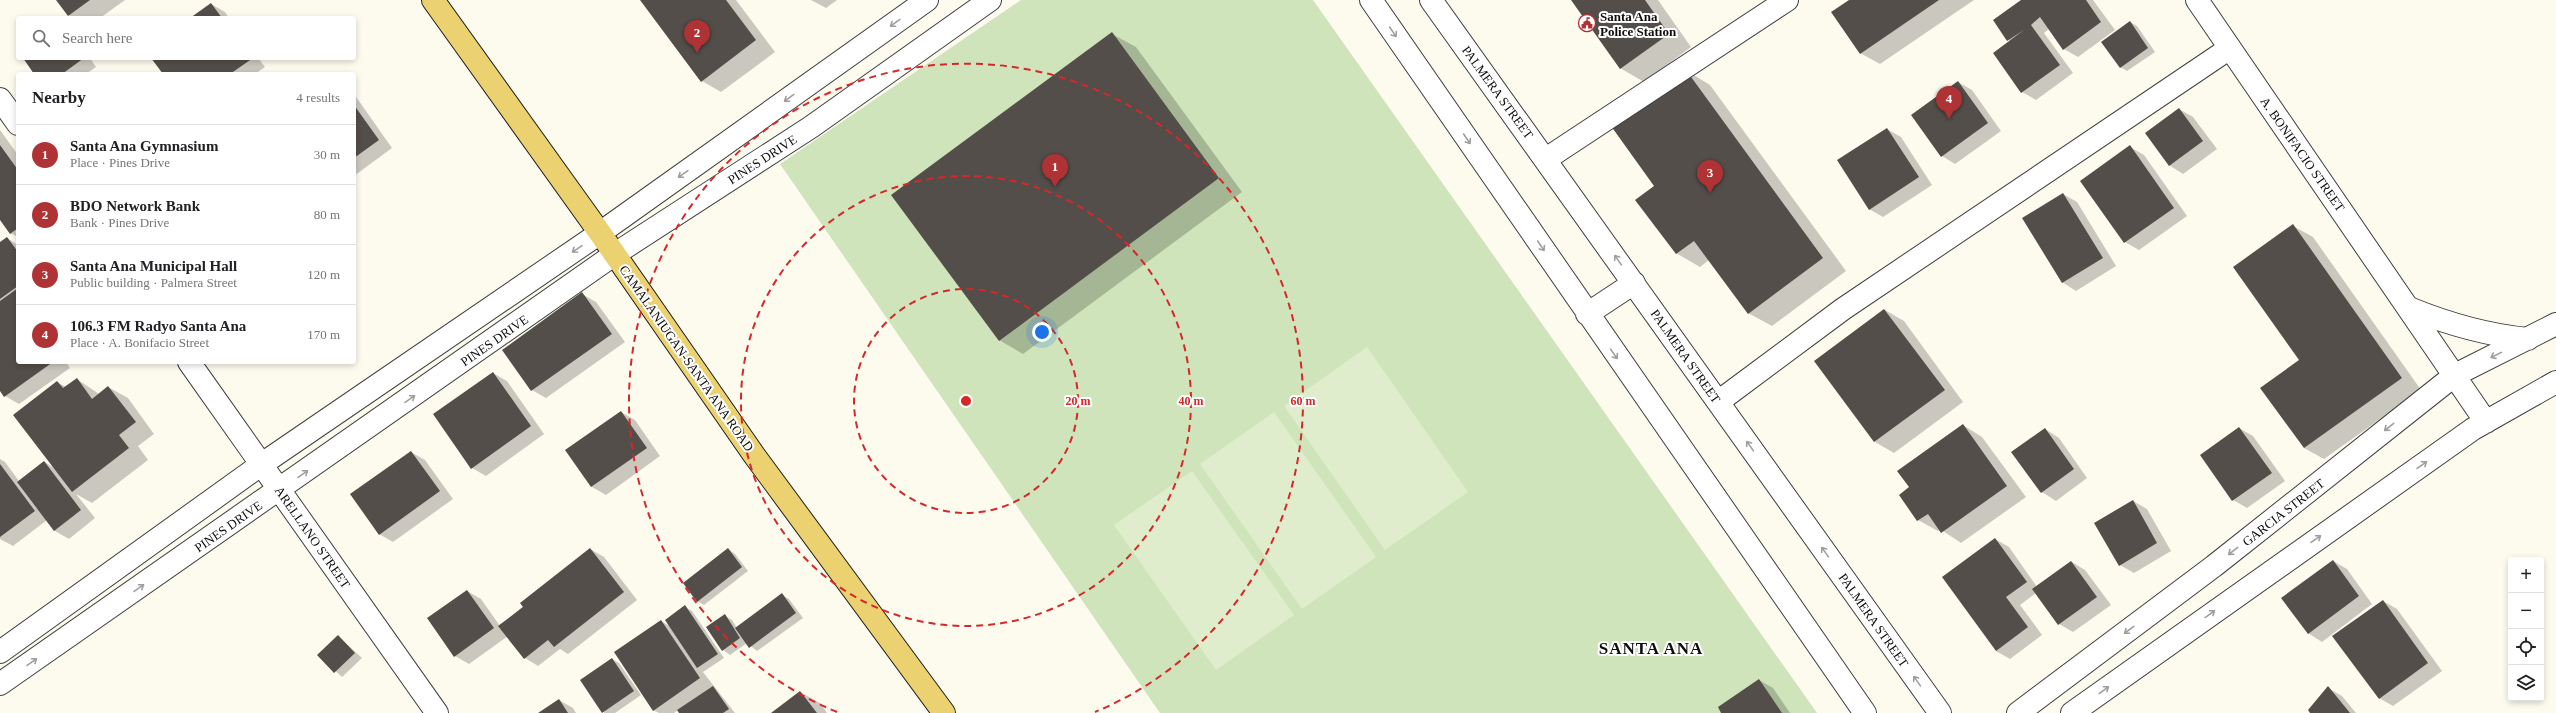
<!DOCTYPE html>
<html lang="en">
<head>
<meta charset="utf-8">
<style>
	:root { --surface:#fff; --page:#f6f6f6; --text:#202124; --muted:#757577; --line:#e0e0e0; --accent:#af3235 }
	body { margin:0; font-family:"Times New Roman",serif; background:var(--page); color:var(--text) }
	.controls { position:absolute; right:12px; bottom:12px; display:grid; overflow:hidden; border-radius:4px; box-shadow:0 2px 6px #0003 }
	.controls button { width:36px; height:36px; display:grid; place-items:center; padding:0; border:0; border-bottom:1px solid var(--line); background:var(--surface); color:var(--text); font:20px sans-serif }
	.you { position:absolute; left:1042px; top:332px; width:14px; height:14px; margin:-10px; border:3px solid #fff; border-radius:50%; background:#1a73e8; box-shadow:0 0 0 6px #1a73e833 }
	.badge { display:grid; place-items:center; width:26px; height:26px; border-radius:50%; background:var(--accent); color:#fff; font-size:13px; font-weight:700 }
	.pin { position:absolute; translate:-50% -33px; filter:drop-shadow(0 1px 2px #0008) }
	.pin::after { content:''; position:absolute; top:21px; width:14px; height:12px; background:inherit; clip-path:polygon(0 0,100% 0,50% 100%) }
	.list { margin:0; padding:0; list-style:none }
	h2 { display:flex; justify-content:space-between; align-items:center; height:52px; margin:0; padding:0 16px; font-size:17px }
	h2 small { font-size:13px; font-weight:400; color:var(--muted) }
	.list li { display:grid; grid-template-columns:26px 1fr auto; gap:12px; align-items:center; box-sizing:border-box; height:60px; padding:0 16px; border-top:1px solid var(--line) }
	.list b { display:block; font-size:15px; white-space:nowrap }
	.list p { margin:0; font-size:13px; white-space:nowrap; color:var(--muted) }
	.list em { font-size:13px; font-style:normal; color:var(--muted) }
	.icon { flex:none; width:22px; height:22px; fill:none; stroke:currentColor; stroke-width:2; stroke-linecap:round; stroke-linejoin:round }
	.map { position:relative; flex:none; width:2556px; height:713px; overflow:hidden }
	.search { position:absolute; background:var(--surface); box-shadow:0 2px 6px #0003; left:16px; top:16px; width:340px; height:44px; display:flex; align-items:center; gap:10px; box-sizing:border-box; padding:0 14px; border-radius:4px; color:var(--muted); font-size:15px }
	.panel { position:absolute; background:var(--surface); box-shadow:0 2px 6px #0003; left:16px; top:72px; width:340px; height:292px; border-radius:4px }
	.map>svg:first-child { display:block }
</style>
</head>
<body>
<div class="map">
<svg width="2556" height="713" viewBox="0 0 2556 713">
	<rect width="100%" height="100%" fill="#fdfbee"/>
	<path fill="#cfe4bb" d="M1021 0H1313L1817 713H1160L780 164Z"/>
	<path fill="#e0edcc" d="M1367 347 1468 492 1385 550 1284 406Z
		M1274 412 1376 557 1302 609 1200 464Z
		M1192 471 1294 615 1216 670 1114 525Z"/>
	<path fill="#0003" d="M58 0H125L100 18H73L69 15Z
		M642 0H736L775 52 721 92 702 81Z
		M811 0H837L826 8Z
		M1572 0H1658L1691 47 1644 82 1620 68Z
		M1851 0H1974L1880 64 1860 53Z
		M2023 0H2093L2115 30 2078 57 2064 49 2049 29 2044 33 2073 73 2036 100 2022 92 2010 41 2008 40Z
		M211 4 225 12 229 18H192Z
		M2130 22 2137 26 2155 52 2127 71 2120 67Z
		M1112 34 1136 47 1242 192 1023 354 999 340Z
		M24 58H90L96 67 86 74H35Z
		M153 58H258L265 67 255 74H164Z
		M1687 71 1710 85 1846 271 1772 326 1748 313 1709 260 1700 267 1676 253 1656 186Z
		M1958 82 1972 90 2001 131 1955 164 1942 156Z
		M354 94 392 148 354 176Z
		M2179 109 2193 117 2217 149 2183 174 2169 165Z
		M1887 129 1901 137 1932 185 1883 217 1869 209Z
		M0 130 18 155V237L10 233 0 219Z
		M2130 147 2144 155 2187 216 2139 250 2125 242Z
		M2063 194 2077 202 2116 266 2076 291 2062 282Z
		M2293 226 2313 237 2421 390 2324 459 2304 448Z
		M7 238 18 245V362H66L70 368 19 404 5 396 0 389V243Z
		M582 294 596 302 625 342 546 398 532 390Z
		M1885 310 1904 321 1963 402 1894 453 1875 442 1816 361Z
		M493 373 507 381 544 434 486 476 472 468Z
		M77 379 99 394 108 387 128 398 154 434 138 446 148 460 92 503 76 494 95 518 69 539 55 531 47 520 13 546 0 539V459L5 462 19 481 45 462 54 468 57 382 66 387Z
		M621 412 635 420 660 456 606 495 592 487 567 451Z
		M1963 425 1982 437 2026 497 1961 543 1940 529 1938 531 1918 520 1910 487Z
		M2239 428 2253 436 2285 481 2247 508 2233 500 2201 455Z
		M2045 429 2059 438 2087 478 2056 501 2042 492Z
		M411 452 425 460 453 499 393 542 379 534Z
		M2133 501 2147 509 2171 551 2134 573 2120 565Z
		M1995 539 2009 547 2037 587 2072 562 2085 570 2111 605 2073 632 2059 624 2036 593 2020 605 2042 635 2010 659 1996 651Z
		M590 549 604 557 637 600 568 654 560 649 538 666 525 658 508 636 469 664 455 656 467 591 481 599 500 626Z
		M728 549 735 554 748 571 704 605 697 601Z
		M2333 561 2347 569 2372 604 2322 642 2308 633Z
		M782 595 789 599 803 618 757 651 747 643 730 655 723 650 707 628 725 616 732 620 737 628Z
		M2383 601 2397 609 2442 671 2393 706 2379 698Z
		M685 607 692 611 724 658 703 672 735 713H680L678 710 674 713H659L653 710 661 621 671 627Z
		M338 636 362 658 342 677 318 655Z
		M612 659 619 663 641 695 615 713H604Z
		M1759 680 1773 688 1790 713H1723Z
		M2328 688 2342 696 2356 713H2311Z
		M800 692 820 703 827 713H773Z
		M559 700 573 708 576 713H540Z"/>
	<path fill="#544e4a" d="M56 0H90L68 16Z
		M640 0H726L756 40 701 82Z
		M1571 0H1645L1669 34 1620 69Z
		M1849 0H1939L1860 54 1831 12Z
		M2021 0H2086L2101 22 2063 50 2040 17 2031 25 2060 65 2021 93 1993 53 2024 30 2007 41 1993 20Z
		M211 3 222 18H190Z
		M2130 21 2148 48 2120 68 2101 42Z
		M1112 32 1219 178 999 341 891 195Z
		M23 58H84L62 74H34Z
		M151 58H253L230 74H163Z
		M1686 70 1823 258 1748 314 1694 241 1676 254 1635 200 1654 186 1611 126Z
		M1958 81 1988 123 1941 157 1911 115Z
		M354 105 379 140 354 158Z
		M2179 108 2203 141 2169 166 2145 133Z
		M1887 128 1919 177 1869 210 1837 160Z
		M0 145 18 170V228L10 234 0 220Z
		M2130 145 2174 208 2124 243 2080 181Z
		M2063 193 2103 258 2062 283 2022 218Z
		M2293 224 2402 378 2304 448 2260 388 2299 360 2233 267Z
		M7 237 18 252V286L0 299V242Z
		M18 288V362H53L4 397 0 391V301Z
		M582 292 612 334 531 391 502 350Z
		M1884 309 1945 390 1874 442 1814 361Z
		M493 372 531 426 471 469 433 414Z
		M77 378 92 399 108 386 136 422 119 435 129 448 72 492 13 415 57 381 63 388Z
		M621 411 647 448 591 487 565 450Z
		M1963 424 2007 486 1941 533 1928 514 1917 521 1899 495 1909 487 1897 471Z
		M2239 427 2272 473 2232 501 2200 455Z
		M2045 428 2074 469 2041 493 2011 452Z
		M411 451 440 491 379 535 350 494Z
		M44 461 81 510 54 531 17 482Z
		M0 464 35 511 0 537Z
		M2133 500 2157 543 2119 566 2094 523Z
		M1995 538 2027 582 2006 597 2028 627 1996 651 1942 577Z
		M590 548 624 592 554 647 548 640 524 659 498 626 523 607 520 603Z
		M728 548 742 567 697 602 683 583Z
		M2333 560 2359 596 2308 634 2281 598Z
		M2071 561 2097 597 2058 625 2032 589Z
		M467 590 494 628 454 657 427 618Z
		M782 593 796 613 749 648 735 628Z
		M2383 600 2428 663 2379 699 2332 636Z
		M685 605 718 654 697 668 665 620Z
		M725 614 740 638 722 651 706 627Z
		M661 620 700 678 653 711 614 652Z
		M338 635 355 653 334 673 317 655Z
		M612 658 634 691 602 713 580 680Z
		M1759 679 1782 713H1721L1718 707Z
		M713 686 729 709 723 713H679L677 710Z
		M2328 686 2350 713H2310L2308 710Z
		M800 691 817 713H771Z
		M559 699 568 713H538Z"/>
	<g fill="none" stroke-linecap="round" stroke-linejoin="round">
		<g stroke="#404040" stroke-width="24">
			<path id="minor" d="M1371 0 1865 713
				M1431 0 1940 713
				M2197 0 2486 422
				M0 99 18 124
				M1546 159 1787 0
				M2409 308C2448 324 2486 335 2528 339
				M1587 314 1634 283
				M189 362 437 713
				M1718 402 1843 309 2230 48
				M0 652 262 464 600 233 927 0
				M0 684 615 254 811 127 990 0
				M2018 713 2214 566 2455 375 2556 324
				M2072 713 2473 429 2556 382"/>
		</g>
		<g stroke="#1e1e1e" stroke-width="24">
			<path id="major" d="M433 0 600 233 754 455 944 713"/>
		</g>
		<use href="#minor" stroke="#fff" stroke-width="22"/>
		<use href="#major" stroke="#ebd170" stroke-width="22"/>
	</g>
	<defs><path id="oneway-shaft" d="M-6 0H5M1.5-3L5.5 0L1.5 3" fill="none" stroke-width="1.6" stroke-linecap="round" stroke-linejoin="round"/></defs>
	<g stroke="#9e9e9e">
		<use href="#oneway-shaft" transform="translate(895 23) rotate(144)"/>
		<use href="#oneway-shaft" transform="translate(1393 32) rotate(56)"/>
		<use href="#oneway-shaft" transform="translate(789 98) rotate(144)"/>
		<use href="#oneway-shaft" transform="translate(1467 139) rotate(56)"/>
		<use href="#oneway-shaft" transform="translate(683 174) rotate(145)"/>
		<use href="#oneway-shaft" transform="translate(1541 246) rotate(56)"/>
		<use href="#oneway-shaft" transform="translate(577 249) rotate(146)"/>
		<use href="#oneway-shaft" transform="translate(1618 260) rotate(-125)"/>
		<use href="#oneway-shaft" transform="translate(1614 354) rotate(55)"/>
		<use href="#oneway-shaft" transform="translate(2496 355) rotate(154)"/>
		<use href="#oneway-shaft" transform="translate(410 399) rotate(-35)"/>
		<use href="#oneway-shaft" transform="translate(2389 427) rotate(142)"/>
		<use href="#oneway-shaft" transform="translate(1750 446) rotate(-125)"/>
		<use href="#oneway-shaft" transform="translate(2422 465) rotate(-35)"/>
		<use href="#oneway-shaft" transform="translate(303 474) rotate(-35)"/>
		<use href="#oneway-shaft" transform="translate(2316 539) rotate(-35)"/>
		<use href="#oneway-shaft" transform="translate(2233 551) rotate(142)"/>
		<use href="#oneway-shaft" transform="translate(1825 552) rotate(-125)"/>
		<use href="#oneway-shaft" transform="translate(139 588) rotate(-35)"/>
		<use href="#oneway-shaft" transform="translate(2210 614) rotate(-36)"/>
		<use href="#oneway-shaft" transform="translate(2129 630) rotate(143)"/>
		<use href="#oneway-shaft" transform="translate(32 662) rotate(-35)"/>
		<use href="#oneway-shaft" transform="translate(1917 681) rotate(-125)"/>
		<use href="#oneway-shaft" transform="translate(2104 690) rotate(-36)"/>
	</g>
	<g fill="none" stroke="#d62828" stroke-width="2" stroke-dasharray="7 5">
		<circle cx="966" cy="401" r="112"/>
		<circle cx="966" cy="401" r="225"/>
		<path d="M837 712A337 337 0 1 1 1095 712"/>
	</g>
	<defs>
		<g id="civic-ring" transform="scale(0.9)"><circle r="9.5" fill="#fff" stroke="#af3235" stroke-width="1.5"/><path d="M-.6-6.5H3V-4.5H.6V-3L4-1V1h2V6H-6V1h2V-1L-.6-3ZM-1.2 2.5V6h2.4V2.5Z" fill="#af3235"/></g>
	</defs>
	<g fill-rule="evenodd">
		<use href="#civic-ring" x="1587" y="23"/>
	</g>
	<g text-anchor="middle" stroke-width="4" stroke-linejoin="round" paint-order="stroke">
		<g font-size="13" font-weight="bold" fill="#0d0d0d" stroke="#fff" text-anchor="start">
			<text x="1600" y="21">Santa Ana<tspan x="1600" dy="15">Police Station</tspan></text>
		</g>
		<g font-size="13" fill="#0d0d0d" stroke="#fff">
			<text transform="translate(1498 92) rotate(54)" y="5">PALMERA STREET</text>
			<text transform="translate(2303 154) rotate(55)" y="5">A. BONIFACIO STREET</text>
			<text transform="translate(762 159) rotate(-33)" y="5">PINES DRIVE</text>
			<text transform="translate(494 340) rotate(-35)" y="5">PINES DRIVE</text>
			<text transform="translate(1686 356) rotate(55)" y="5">PALMERA STREET</text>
			<text transform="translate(687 358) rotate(55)" y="5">CAMALANIUGAN-SANTA ANA ROAD</text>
			<text transform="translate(2283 512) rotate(-38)" y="5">GARCIA STREET</text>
			<text transform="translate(228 526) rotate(-35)" y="5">PINES DRIVE</text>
			<text transform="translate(313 537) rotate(55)" y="5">ARELLANO STREET</text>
			<text transform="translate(1874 620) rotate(55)" y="5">PALMERA STREET</text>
		</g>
		<g font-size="17" font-weight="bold" letter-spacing="1" fill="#0d0d0d" stroke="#fff">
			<text x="1651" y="654">SANTA ANA</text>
		</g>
	</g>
	<circle cx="966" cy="401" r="6" fill="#d62828" stroke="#fff" stroke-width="2"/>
	<g font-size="12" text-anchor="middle" font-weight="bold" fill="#d62828" stroke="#fff" stroke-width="4" stroke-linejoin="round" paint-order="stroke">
		<text x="1078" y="405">20 m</text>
		<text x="1191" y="405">40 m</text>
		<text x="1303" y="405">60 m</text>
	</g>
</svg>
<div class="controls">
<button>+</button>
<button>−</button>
<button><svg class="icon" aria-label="locate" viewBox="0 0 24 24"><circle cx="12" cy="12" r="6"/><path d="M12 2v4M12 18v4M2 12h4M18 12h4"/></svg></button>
<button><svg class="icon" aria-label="layers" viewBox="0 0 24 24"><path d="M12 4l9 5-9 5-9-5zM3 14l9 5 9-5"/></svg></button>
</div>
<div class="you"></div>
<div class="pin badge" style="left:1055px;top:187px">1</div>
<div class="pin badge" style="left:697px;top:53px">2</div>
<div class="pin badge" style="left:1710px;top:193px">3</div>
<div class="pin badge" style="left:1949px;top:119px">4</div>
<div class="search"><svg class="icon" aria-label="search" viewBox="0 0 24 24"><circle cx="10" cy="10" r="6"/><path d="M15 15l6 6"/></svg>Search here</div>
<section class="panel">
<h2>Nearby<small>4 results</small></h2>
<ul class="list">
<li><span class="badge">1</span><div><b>Santa Ana Gymnasium</b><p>Place · Pines Drive</p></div><em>30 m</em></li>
<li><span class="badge">2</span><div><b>BDO Network Bank</b><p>Bank · Pines Drive</p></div><em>80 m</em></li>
<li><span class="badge">3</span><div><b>Santa Ana Municipal Hall</b><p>Public building · Palmera Street</p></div><em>120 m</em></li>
<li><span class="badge">4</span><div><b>106.3 FM Radyo Santa Ana</b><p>Place · A. Bonifacio Street</p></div><em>170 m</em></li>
</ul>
</section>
</div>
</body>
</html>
